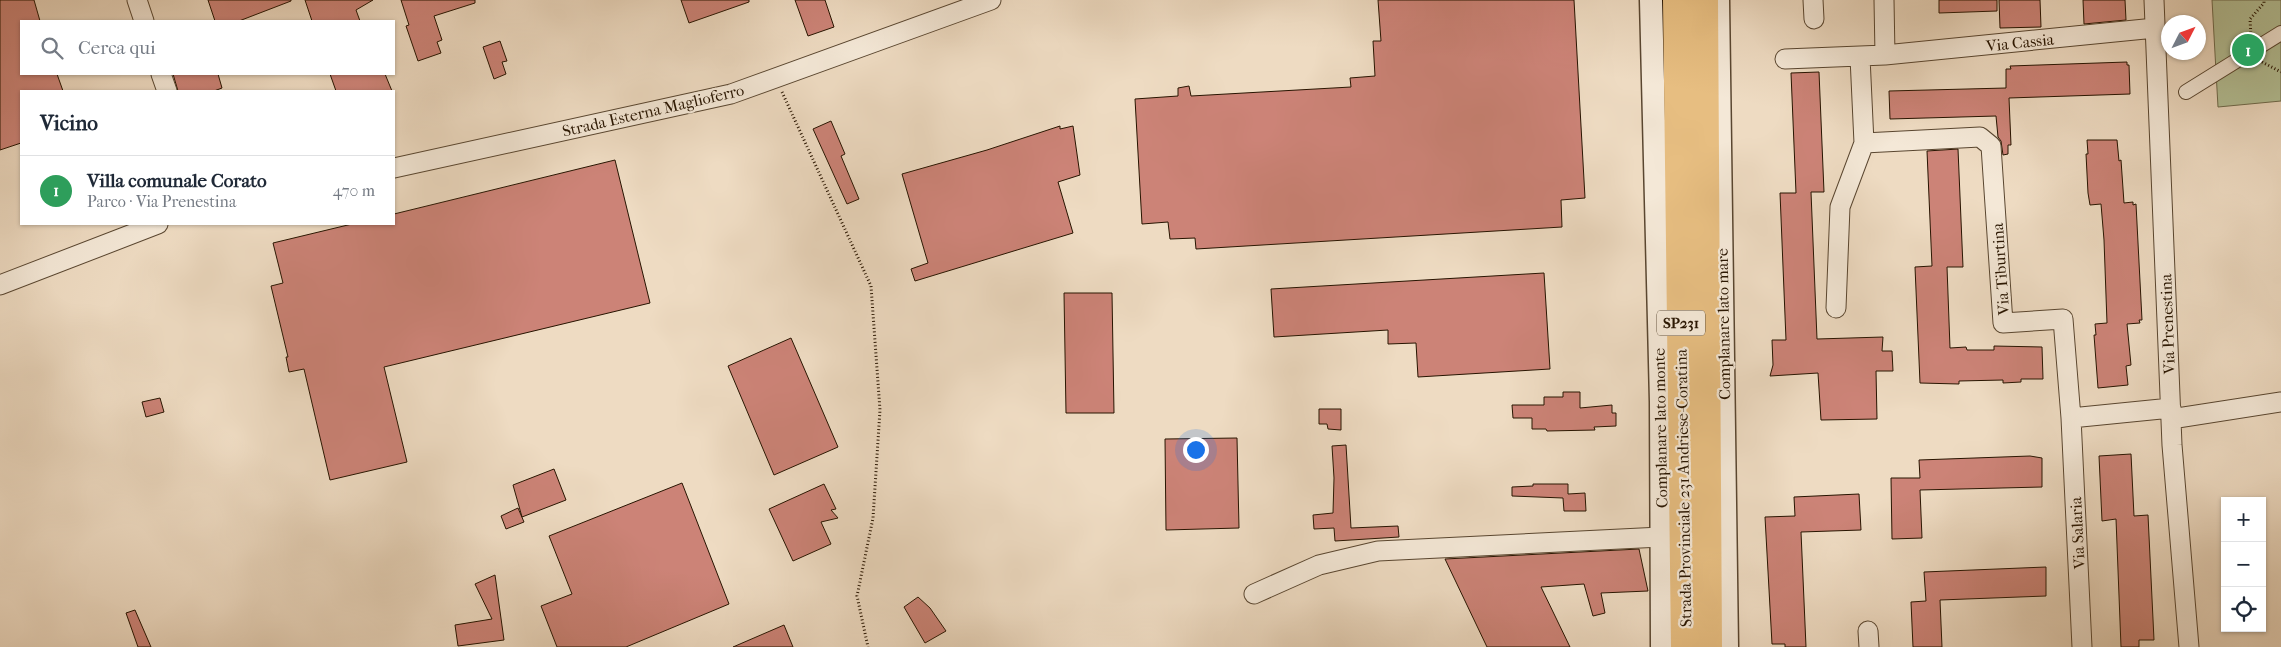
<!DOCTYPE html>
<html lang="it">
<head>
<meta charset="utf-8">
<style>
	:root { --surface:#fff; --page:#f6f6f7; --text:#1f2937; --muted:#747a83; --line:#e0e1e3; --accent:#8f2418 }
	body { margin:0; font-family:"IM FELL French Canon",serif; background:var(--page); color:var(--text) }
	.controls { position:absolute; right:15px; bottom:15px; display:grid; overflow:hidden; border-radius:0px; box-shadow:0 1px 4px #0004 }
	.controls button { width:45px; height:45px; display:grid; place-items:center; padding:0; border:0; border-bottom:1px solid var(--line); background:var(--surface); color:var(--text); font:25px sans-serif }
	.compass { position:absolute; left:2161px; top:15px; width:45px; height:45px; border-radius:50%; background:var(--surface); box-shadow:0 1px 4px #0004; rotate:48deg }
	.you { position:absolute; left:1195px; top:449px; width:18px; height:18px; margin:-12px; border:4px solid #fff; border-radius:50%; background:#1a73e8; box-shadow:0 0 0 8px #1a73e833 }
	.badge { display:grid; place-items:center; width:32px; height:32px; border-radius:50%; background:var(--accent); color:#fff; font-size:16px; font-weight:700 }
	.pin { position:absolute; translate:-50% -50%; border:2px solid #fff; box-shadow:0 1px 5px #0006 }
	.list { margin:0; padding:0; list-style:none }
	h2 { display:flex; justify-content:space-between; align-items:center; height:65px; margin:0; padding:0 20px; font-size:21px }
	h2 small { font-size:16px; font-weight:400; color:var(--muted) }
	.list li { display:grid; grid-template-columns:32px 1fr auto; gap:15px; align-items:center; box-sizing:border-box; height:70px; padding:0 20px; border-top:1px solid var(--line) }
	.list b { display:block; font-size:19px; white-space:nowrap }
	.list p { margin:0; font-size:16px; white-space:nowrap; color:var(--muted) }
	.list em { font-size:16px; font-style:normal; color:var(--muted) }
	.icon { flex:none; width:28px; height:28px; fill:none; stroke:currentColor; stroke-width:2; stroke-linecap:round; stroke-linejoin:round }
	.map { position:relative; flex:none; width:2281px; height:647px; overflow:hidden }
	.search { position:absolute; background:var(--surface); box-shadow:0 1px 4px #0004; left:20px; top:20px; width:375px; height:55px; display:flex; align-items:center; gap:12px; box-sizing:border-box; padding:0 18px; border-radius:0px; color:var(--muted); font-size:19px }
	.panel { position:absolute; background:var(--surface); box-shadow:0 1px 4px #0004; left:20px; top:90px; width:375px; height:135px; border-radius:0px }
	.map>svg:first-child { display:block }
</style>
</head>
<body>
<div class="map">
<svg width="2281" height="647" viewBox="0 0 2281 647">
	<rect width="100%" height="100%" fill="#eedbc2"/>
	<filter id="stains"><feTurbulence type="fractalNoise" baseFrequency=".004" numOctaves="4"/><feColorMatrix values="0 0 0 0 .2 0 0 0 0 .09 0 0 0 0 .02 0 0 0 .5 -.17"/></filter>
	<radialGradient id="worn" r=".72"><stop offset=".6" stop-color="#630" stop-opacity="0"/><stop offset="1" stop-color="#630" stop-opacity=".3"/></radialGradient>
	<path fill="#b4c197" stroke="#6e6a4c" d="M2212 0H2281V101L2218 107Z"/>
	<path fill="#cc8377" stroke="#271400" d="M0 0H34L40 21H21V74H57L63 91H21V143L0 150Z
		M208 0H291V1L239 21H215Z
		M305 0H373L356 10 360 21H312Z
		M401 0H475V3L434 16 442 40 437 42 441 53 418 61 406 26 409 25Z
		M681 0H749V2L689 23Z
		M795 0H825L834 27 808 36Z
		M1378 0H1574L1585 198 1561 200 1562 227 1196 249 1195 238 1170 239 1168 222 1142 224 1135 99 1178 96V88L1189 86 1191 96 1351 87 1350 78 1375 76 1373 41H1381Z
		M1939 0H1997V11L1939 13Z
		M1999 0H2040L2041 27 2000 28Z
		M2083 0H2125L2126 20 2084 24Z
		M500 41 507 61 502 62 506 74 494 79 483 47Z
		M2127 62V65H2129L2130 94 2009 98 2011 145H2008V154L2003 155 2001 141 1998 137 1996 116 1890 119 1889 91 2006 88V69H2011L2010 66Z
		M1819 72 1824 192H1811L1817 339 1883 337 1882 351H1892L1893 371H1876L1877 419 1821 420 1818 373 1770 376 1773 365 1772 340H1786L1780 193H1796L1791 73Z
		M173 74H218L222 88 214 91H178Z
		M330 74H385L392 91H336Z
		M831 121 845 154 841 156 859 199 847 204 813 129Z
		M1060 126V129L1073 126 1080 175 1058 182 1073 233 915 281 911 269 928 263 902 174 987 150Z
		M2087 140H2117L2119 161 2121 160 2124 203 2133 202V205L2136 204 2142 320H2139L2140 323 2127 324 2131 365 2126 366 2128 385 2098 388 2094 335H2096L2095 324 2107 323 2104 240 2101 204 2090 205 2088 193 2086 154H2088Z
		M1958 149 1963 267H1947L1950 348 1966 347 1967 350H1994V346L2042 347 2043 379H2021V382L2003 383V380L1959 381V384L1920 383 1915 267 1932 266 1927 151Z
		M615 160 650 303 384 367 407 462 330 480 304 369 289 372 286 357H288L271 286 283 283 273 243 352 224H394V214Z
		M1544 273 1550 369 1418 377 1416 343 1388 344V330L1274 337 1271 289Z
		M1064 293H1112L1114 413H1066Z
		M791 338 838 447 774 475 728 366Z
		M1563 392H1580V408L1612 405V413H1616V426L1594 427 1595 430 1547 431 1546 429H1532V418H1513L1512 405H1544V397H1563Z
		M160 398 164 412 146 417 142 402Z
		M1319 409H1341V430L1328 429 1327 424H1319Z
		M1237 438 1239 528 1166 530 1165 439Z
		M1346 445 1351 528 1398 526 1399 537 1335 541 1334 528 1314 529 1313 515 1333 513 1334 478 1332 446Z
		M2131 454 2134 516 2148 515 2154 640H2139V647H2121L2116 519 2102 521 2099 456Z
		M2030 456 2042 458V487L1920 490 1922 538 1892 539 1891 478H1920L1919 460Z
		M554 469 566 500 522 517 513 485Z
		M682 483 729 604 626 647H557L541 606 572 594 549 536Z
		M824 484 836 509 831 510 838 518 821 522 831 544 793 561 769 509Z
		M1533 484H1568V494L1585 493 1586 511H1564L1563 498 1512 496V487L1533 486Z
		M1859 494 1861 530 1801 532 1806 647H1785V644H1772L1765 517 1795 516 1794 497Z
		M518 508 524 522 506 529 501 516Z
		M1639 549 1648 591 1601 593 1605 613 1593 616 1584 584 1541 587 1570 647H1487L1445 559Z
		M2046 567V596L1940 600 1942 647H1913L1911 602 1926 601 1924 572Z
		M495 575 504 640 458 646 455 625 492 619 475 584Z
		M918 597 930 608 946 631 925 643 904 607Z
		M135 610 151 647H138L126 613Z
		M784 625 793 647H733Z"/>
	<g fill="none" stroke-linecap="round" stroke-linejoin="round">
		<g stroke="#594630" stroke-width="16">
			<path id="pedestrian" d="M2186 92 2281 33"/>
		</g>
		<g stroke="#594630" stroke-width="21">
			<path id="minor" d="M137 0 144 21
				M1813 0 1814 19
				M1884 0 1885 55
				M2154 0 2172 445 2189 647
				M1785 59 1885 55 2155 28
				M161 74 167 91
				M1864 143 1980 137 1991 146 2003 323 2063 319 2071 418 2171 408
				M394 168 731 94 991 0
				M0 285 158 224
				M1836 308 1840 207 1864 143 1860 57
				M2071 418 2082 647
				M2171 419 2281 402
				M1254 594 1319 565 1378 551 1661 537
				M1868 631 1869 647"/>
		</g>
		<g stroke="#594630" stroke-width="25">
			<path id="tertiary" d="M1651 0 1661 402 1662 647
				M1718 0 1727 647"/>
		</g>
		<g stroke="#271400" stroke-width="30">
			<path id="trunk" d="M1677 0 1685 647
				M1704 0 1708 647"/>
		</g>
		<path stroke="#271400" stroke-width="3" stroke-dasharray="1 2.5" stroke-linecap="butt" d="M2251 36 2250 19 2264 3V0
			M2262 62 2281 72
			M782 92 871 286 880 410 873 518 857 596 868 647"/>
		<use href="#pedestrian" stroke="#f4e8d7" stroke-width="14"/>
		<use href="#minor" stroke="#f4e8d7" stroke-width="19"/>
		<use href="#tertiary" stroke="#f4e8d7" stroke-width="22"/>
		<use href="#trunk" stroke="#e7be81" stroke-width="28"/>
	</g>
	<g text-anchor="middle" stroke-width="4.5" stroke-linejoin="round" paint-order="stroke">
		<rect fill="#f4e8d7" stroke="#645440" stroke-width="1" x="1657" y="310.5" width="48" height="25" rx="4"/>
		<g font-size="15" font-weight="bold" fill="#271400">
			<text x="1681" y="328">SP231</text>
		</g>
		<g font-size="16" fill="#271400" stroke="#f4e8d7">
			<text transform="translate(2020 42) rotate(-6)" y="6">Via Cassia</text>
			<text transform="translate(653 110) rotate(-13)" y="6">Strada Esterna Maglioferro</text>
			<text transform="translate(2000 269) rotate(-94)" y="6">Via Tiburtina</text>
			<text transform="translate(1723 324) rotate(-91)" y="6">Complanare lato mare</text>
			<text transform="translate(2167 324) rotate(-92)" y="6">Via Prenestina</text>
			<text transform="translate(1660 428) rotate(-91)" y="6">Complanare lato monte</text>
			<text transform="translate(1683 488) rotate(-91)" y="6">Strada Provinciale 231 Andriese-Coratina</text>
			<text transform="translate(2077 533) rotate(-93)" y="6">Via Salaria</text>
		</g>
	</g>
	<rect width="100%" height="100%" filter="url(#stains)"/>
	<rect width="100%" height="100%" fill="url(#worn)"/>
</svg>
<div class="controls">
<button>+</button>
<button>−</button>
<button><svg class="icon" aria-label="locate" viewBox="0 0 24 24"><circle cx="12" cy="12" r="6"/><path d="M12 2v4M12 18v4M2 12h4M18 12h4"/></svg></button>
</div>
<svg class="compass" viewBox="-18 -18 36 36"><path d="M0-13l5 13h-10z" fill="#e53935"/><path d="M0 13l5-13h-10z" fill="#747a83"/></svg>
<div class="you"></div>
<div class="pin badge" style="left:2248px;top:50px;background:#2e9e5b">1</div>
<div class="search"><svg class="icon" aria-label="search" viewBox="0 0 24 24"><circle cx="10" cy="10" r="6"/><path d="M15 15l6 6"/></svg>Cerca qui</div>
<section class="panel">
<h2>Vicino<small></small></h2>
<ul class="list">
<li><span class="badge" style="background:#2e9e5b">1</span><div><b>Villa comunale Corato</b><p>Parco · Via Prenestina</p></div><em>470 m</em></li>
</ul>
</section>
</div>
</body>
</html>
